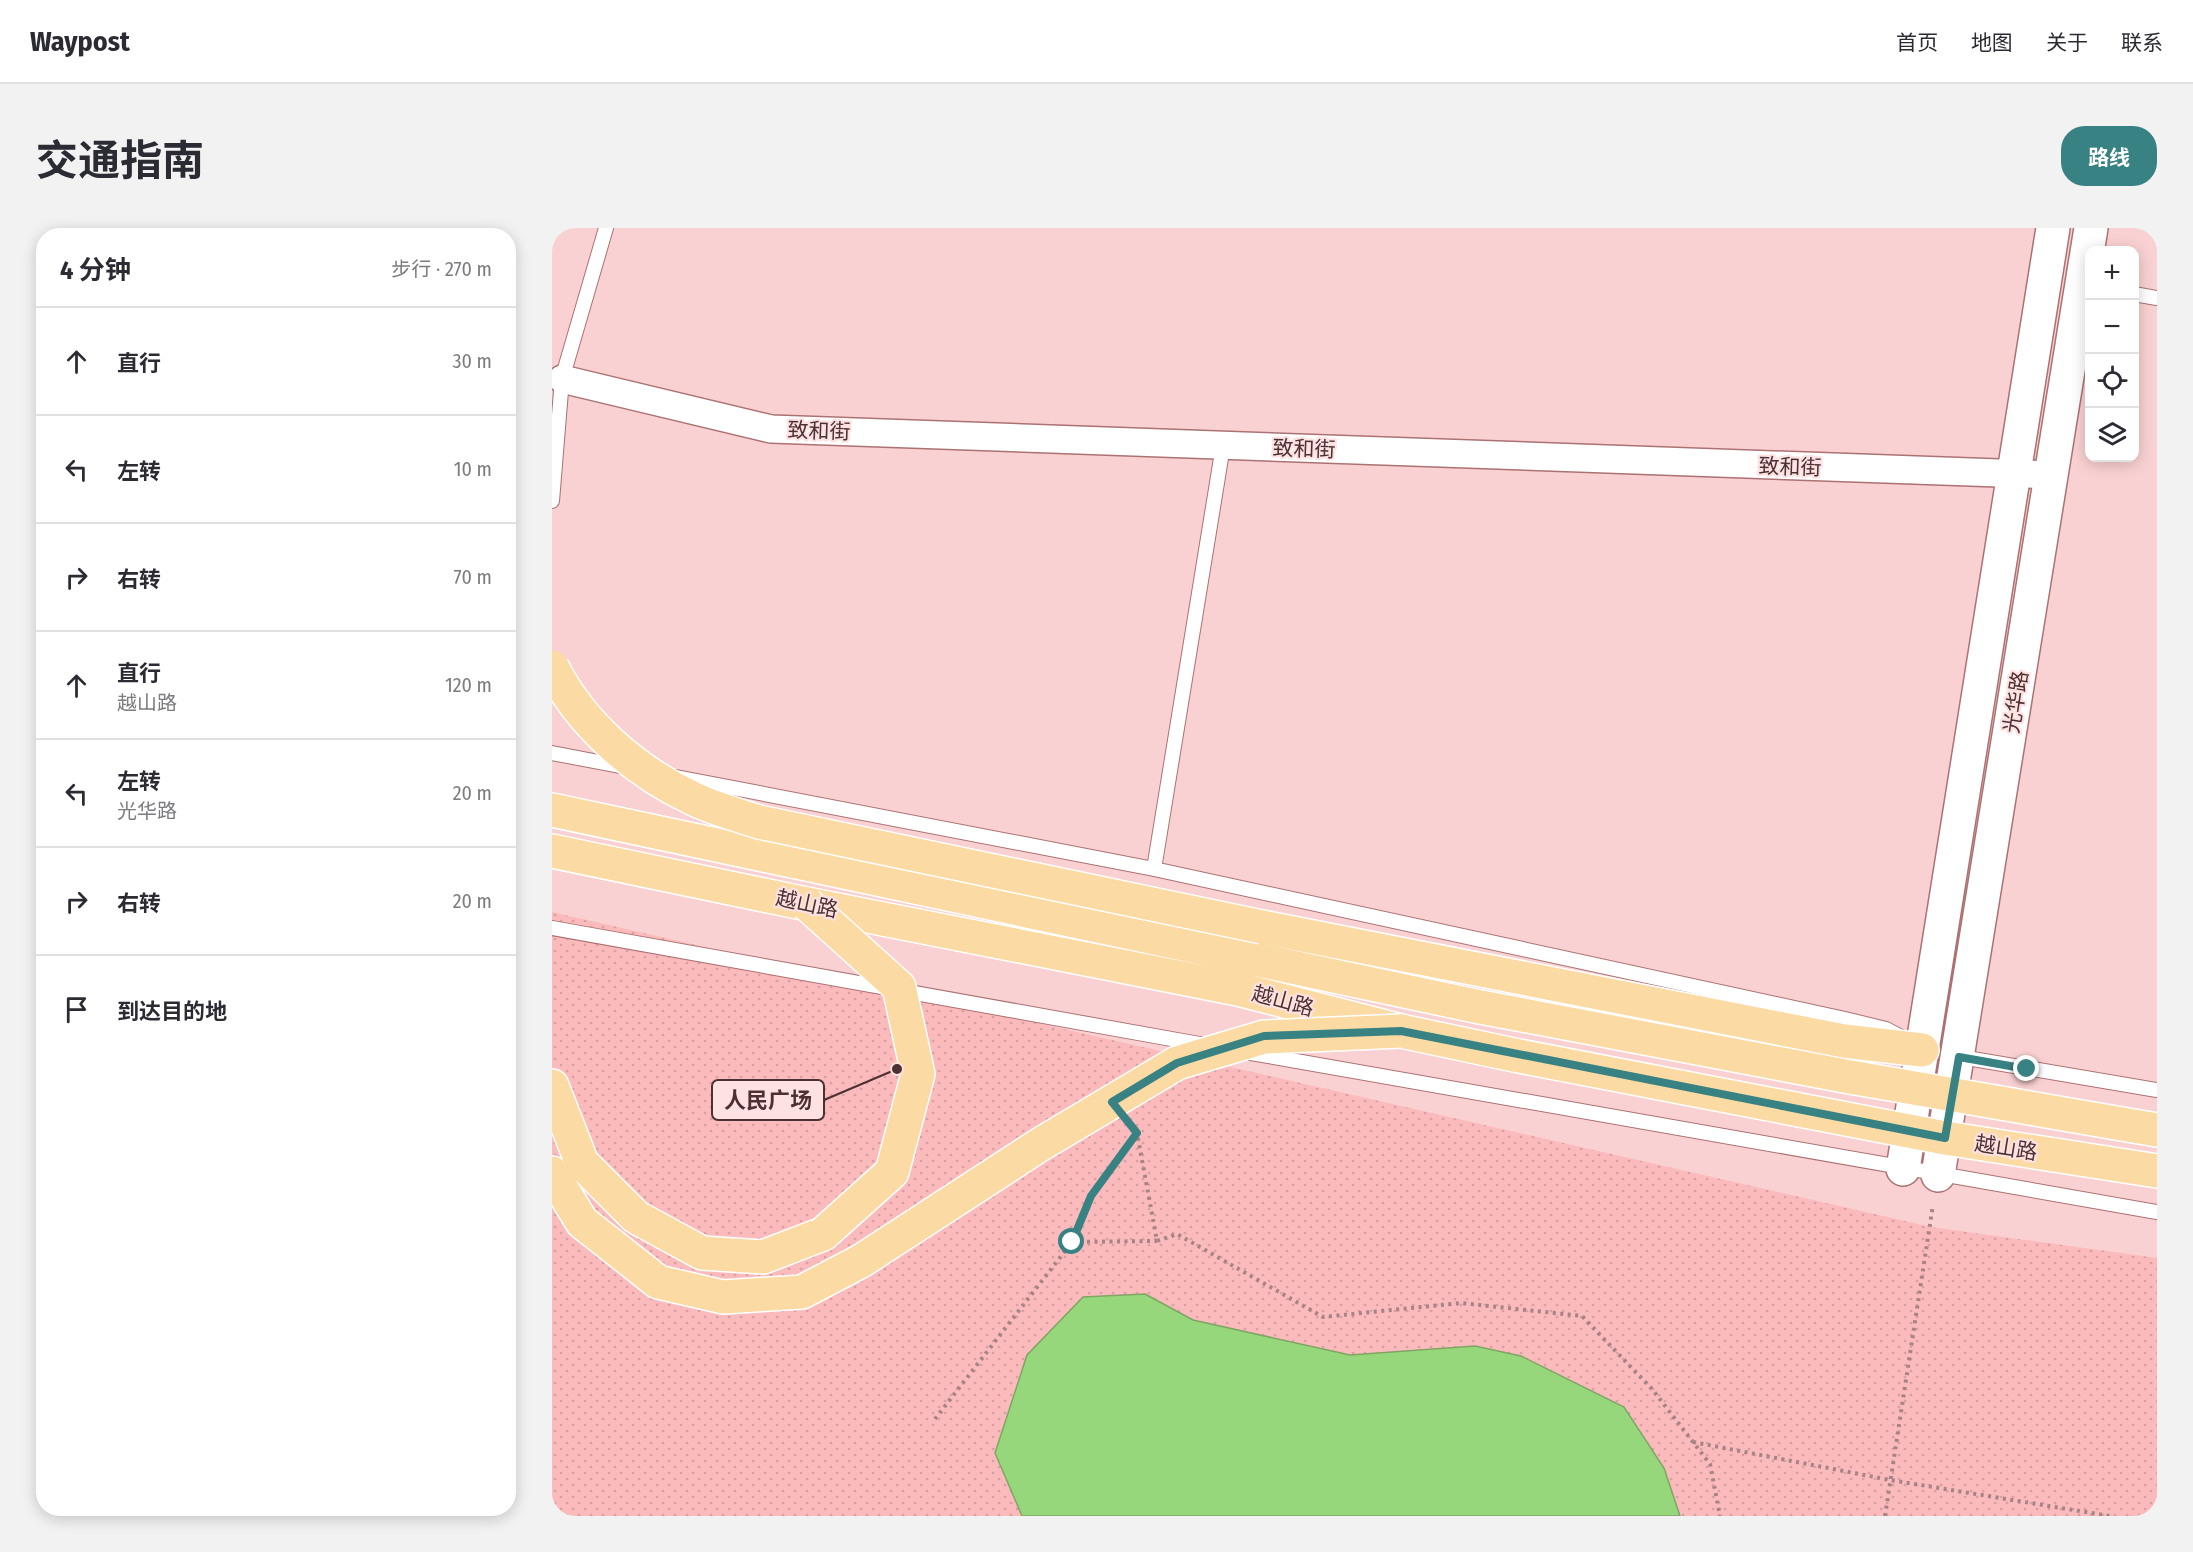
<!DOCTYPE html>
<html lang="zh">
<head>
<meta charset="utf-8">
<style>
	:root { --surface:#fff; --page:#f2f2f3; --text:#2b2b33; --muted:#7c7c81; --line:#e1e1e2; --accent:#398283 }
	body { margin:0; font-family:"Fira Sans Condensed","Noto Sans SC",sans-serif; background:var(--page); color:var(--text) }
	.controls { position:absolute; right:18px; top:18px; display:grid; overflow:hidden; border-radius:12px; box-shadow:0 3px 15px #0003 }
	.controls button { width:54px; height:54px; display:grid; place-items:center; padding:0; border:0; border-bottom:2px solid var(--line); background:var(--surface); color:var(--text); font:30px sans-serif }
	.stop { position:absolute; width:18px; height:18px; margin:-14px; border:4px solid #398283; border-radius:50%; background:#fff }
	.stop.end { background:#398283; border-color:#fff; box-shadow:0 2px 6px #0008 }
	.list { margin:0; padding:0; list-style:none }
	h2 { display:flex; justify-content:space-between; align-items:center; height:78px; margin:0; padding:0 24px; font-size:26px }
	h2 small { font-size:20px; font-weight:400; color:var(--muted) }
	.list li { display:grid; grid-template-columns:39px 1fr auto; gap:18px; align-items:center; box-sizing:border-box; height:108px; padding:0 24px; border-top:2px solid var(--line) }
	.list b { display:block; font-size:22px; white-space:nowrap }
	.list p { margin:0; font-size:20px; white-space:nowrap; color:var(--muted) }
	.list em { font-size:20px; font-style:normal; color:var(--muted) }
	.icon { flex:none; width:33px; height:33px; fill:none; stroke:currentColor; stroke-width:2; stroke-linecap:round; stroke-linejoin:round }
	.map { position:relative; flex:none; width:1605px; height:1288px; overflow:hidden; border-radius:24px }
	header { display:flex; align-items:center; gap:36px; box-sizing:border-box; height:84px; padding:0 30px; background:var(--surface); border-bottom:2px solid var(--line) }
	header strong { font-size:28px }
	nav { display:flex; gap:33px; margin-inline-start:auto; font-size:21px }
	.intro { display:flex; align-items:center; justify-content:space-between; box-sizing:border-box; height:144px; padding:0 36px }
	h1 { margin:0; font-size:42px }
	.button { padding:15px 27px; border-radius:24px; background:var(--accent); color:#fff; font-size:21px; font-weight:700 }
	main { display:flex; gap:36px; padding:0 36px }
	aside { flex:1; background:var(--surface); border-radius:24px; box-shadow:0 3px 15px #0003 }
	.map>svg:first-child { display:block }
</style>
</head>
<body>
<header>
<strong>Waypost</strong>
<nav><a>首页</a><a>地图</a><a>关于</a><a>联系</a></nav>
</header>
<div class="intro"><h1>交通指南</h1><a class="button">路线</a></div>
<main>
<aside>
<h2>4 分钟<small>步行 · 270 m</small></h2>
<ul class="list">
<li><svg class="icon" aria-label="ahead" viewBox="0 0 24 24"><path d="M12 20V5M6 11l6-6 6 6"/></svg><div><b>直行</b></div><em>30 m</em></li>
<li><svg class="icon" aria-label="left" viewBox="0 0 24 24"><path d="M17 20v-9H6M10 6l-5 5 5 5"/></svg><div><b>左转</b></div><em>10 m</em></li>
<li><svg class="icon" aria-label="right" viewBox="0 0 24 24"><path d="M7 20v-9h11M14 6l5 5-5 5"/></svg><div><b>右转</b></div><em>70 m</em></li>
<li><svg class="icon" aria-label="ahead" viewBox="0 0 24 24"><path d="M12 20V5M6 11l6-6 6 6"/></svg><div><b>直行</b><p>越山路</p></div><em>120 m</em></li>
<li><svg class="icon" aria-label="left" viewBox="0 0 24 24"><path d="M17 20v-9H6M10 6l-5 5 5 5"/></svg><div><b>左转</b><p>光华路</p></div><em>20 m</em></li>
<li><svg class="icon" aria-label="right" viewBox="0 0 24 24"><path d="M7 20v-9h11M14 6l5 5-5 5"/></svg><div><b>右转</b></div><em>20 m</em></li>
<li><svg class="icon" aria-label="arrive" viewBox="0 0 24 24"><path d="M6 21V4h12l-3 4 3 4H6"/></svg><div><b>到达目的地</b></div></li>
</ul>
</aside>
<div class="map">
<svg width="1605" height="1288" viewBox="0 0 1605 1288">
	<defs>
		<pattern id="grass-dots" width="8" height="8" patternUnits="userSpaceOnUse" patternTransform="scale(1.5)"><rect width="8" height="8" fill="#fbbabc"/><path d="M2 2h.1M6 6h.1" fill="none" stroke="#d9a0a2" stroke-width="1.8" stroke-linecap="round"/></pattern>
	</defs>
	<rect width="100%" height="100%" fill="#fad1d2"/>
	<path fill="url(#grass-dots)" d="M0 684 1379 999 1605 1030V1288H0Z"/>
	<path fill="#96d77b" stroke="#80a565" stroke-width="1.5" d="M593 1066 641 1092 798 1127 923 1118 969 1128 1072 1179 1112 1240 1128 1288H470L443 1225 475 1127 531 1069Z"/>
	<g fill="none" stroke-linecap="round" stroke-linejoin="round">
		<g stroke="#ac7173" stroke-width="16">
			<path id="service" d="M1582 66 1605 70
				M0 273 10 151 54 0
				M0 525 73 539
				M124 549 602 641 1293 791 1334 801 1349 809
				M602 641 671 218
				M0 700 653 817
				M693 824 1605 984
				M1403 828 1605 862"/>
		</g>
		<g stroke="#ac7173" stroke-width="30">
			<path id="minor" d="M10 151 219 201 1501 247"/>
		</g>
		<g stroke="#ac7173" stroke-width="36">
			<path id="secondary" d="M1351 941 1501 0
				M1386 947 1539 0"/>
		</g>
		<g stroke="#fff" stroke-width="36">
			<path id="primary" d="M0 582 923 778 1298 849 1605 902
				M0 623 255 676 686 761 849 803 962 827 1393 910 1605 943
				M710 699 1292 813 1370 822
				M0 858 30 935 84 989 150 1025 211 1029 271 1006
				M0 945 30 994 106 1054 171 1069 250 1064 309 1033"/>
		</g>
		<path stroke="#a68485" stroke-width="4" stroke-dasharray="3 4.5" stroke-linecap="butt" d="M579 897 585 905 605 1013 625 1006 771 1089 909 1075 1030 1088 1100 1161 1158 1236 1168 1288
			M520 1014 605 1013
			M383 1191 520 1014 539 968 584 905
			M1141 1214 1338 1252 1558 1288
			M1333 1288 1381 977"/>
		<use href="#service" stroke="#fff" stroke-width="14"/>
		<use href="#minor" stroke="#fff" stroke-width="27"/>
		<use href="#secondary" stroke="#fff" stroke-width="33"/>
		<use href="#primary" stroke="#fcdaa3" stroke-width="33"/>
		<g stroke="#fff" stroke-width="36" stroke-linecap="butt">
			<path id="primary-bridge" d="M0 439C29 497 84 544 142 571 163 581 186 587 207 594L710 699
				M255 676 347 759 366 846 340 944 271 1006
				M309 1033 489 916 625 835 712 809 849 803"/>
		</g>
		<use href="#primary-bridge" stroke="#fcdaa3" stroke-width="33"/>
	</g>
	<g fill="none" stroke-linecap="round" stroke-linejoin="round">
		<path stroke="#398283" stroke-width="8" d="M520 1014 539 968 585 905 560 874 625 835 712 808 849 803 1393 910 1407 829 1475 841"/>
	</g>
	<g text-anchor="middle" stroke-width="4.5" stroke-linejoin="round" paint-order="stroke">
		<g font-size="21" fill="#4b3132" stroke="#fee2e2">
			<text transform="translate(267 203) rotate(2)" y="7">致和街</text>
			<text transform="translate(752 221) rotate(2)" y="7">致和街</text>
			<text transform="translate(1238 239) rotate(2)" y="7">致和街</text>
			<text transform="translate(1464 474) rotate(-81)" y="7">光华路</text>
			<text transform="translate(255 676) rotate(12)" y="7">越山路</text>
			<text transform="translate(731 773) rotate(15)" y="7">越山路</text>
			<text transform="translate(1454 920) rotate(9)" y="7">越山路</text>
		</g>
	</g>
	<path fill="none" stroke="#4b3132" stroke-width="2" d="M345 841L272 872"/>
	<circle fill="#4b3132" stroke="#fee2e2" stroke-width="2" cx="345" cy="841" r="6"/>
	<rect fill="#fee2e2" stroke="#4b3132" stroke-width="2" x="160" y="852" width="112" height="40" rx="6"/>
	<g font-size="22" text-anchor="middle" font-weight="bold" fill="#4b3132">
		<text x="216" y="880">人民广场</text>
	</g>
</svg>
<div class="controls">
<button>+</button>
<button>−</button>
<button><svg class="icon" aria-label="locate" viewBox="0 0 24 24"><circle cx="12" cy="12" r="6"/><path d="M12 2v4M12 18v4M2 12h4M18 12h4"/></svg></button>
<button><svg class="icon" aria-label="layers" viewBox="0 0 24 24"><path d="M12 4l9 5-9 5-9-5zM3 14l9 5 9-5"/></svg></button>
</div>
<div class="stop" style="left:520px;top:1014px"></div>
<div class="stop end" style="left:1475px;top:841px"></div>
</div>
</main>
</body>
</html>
